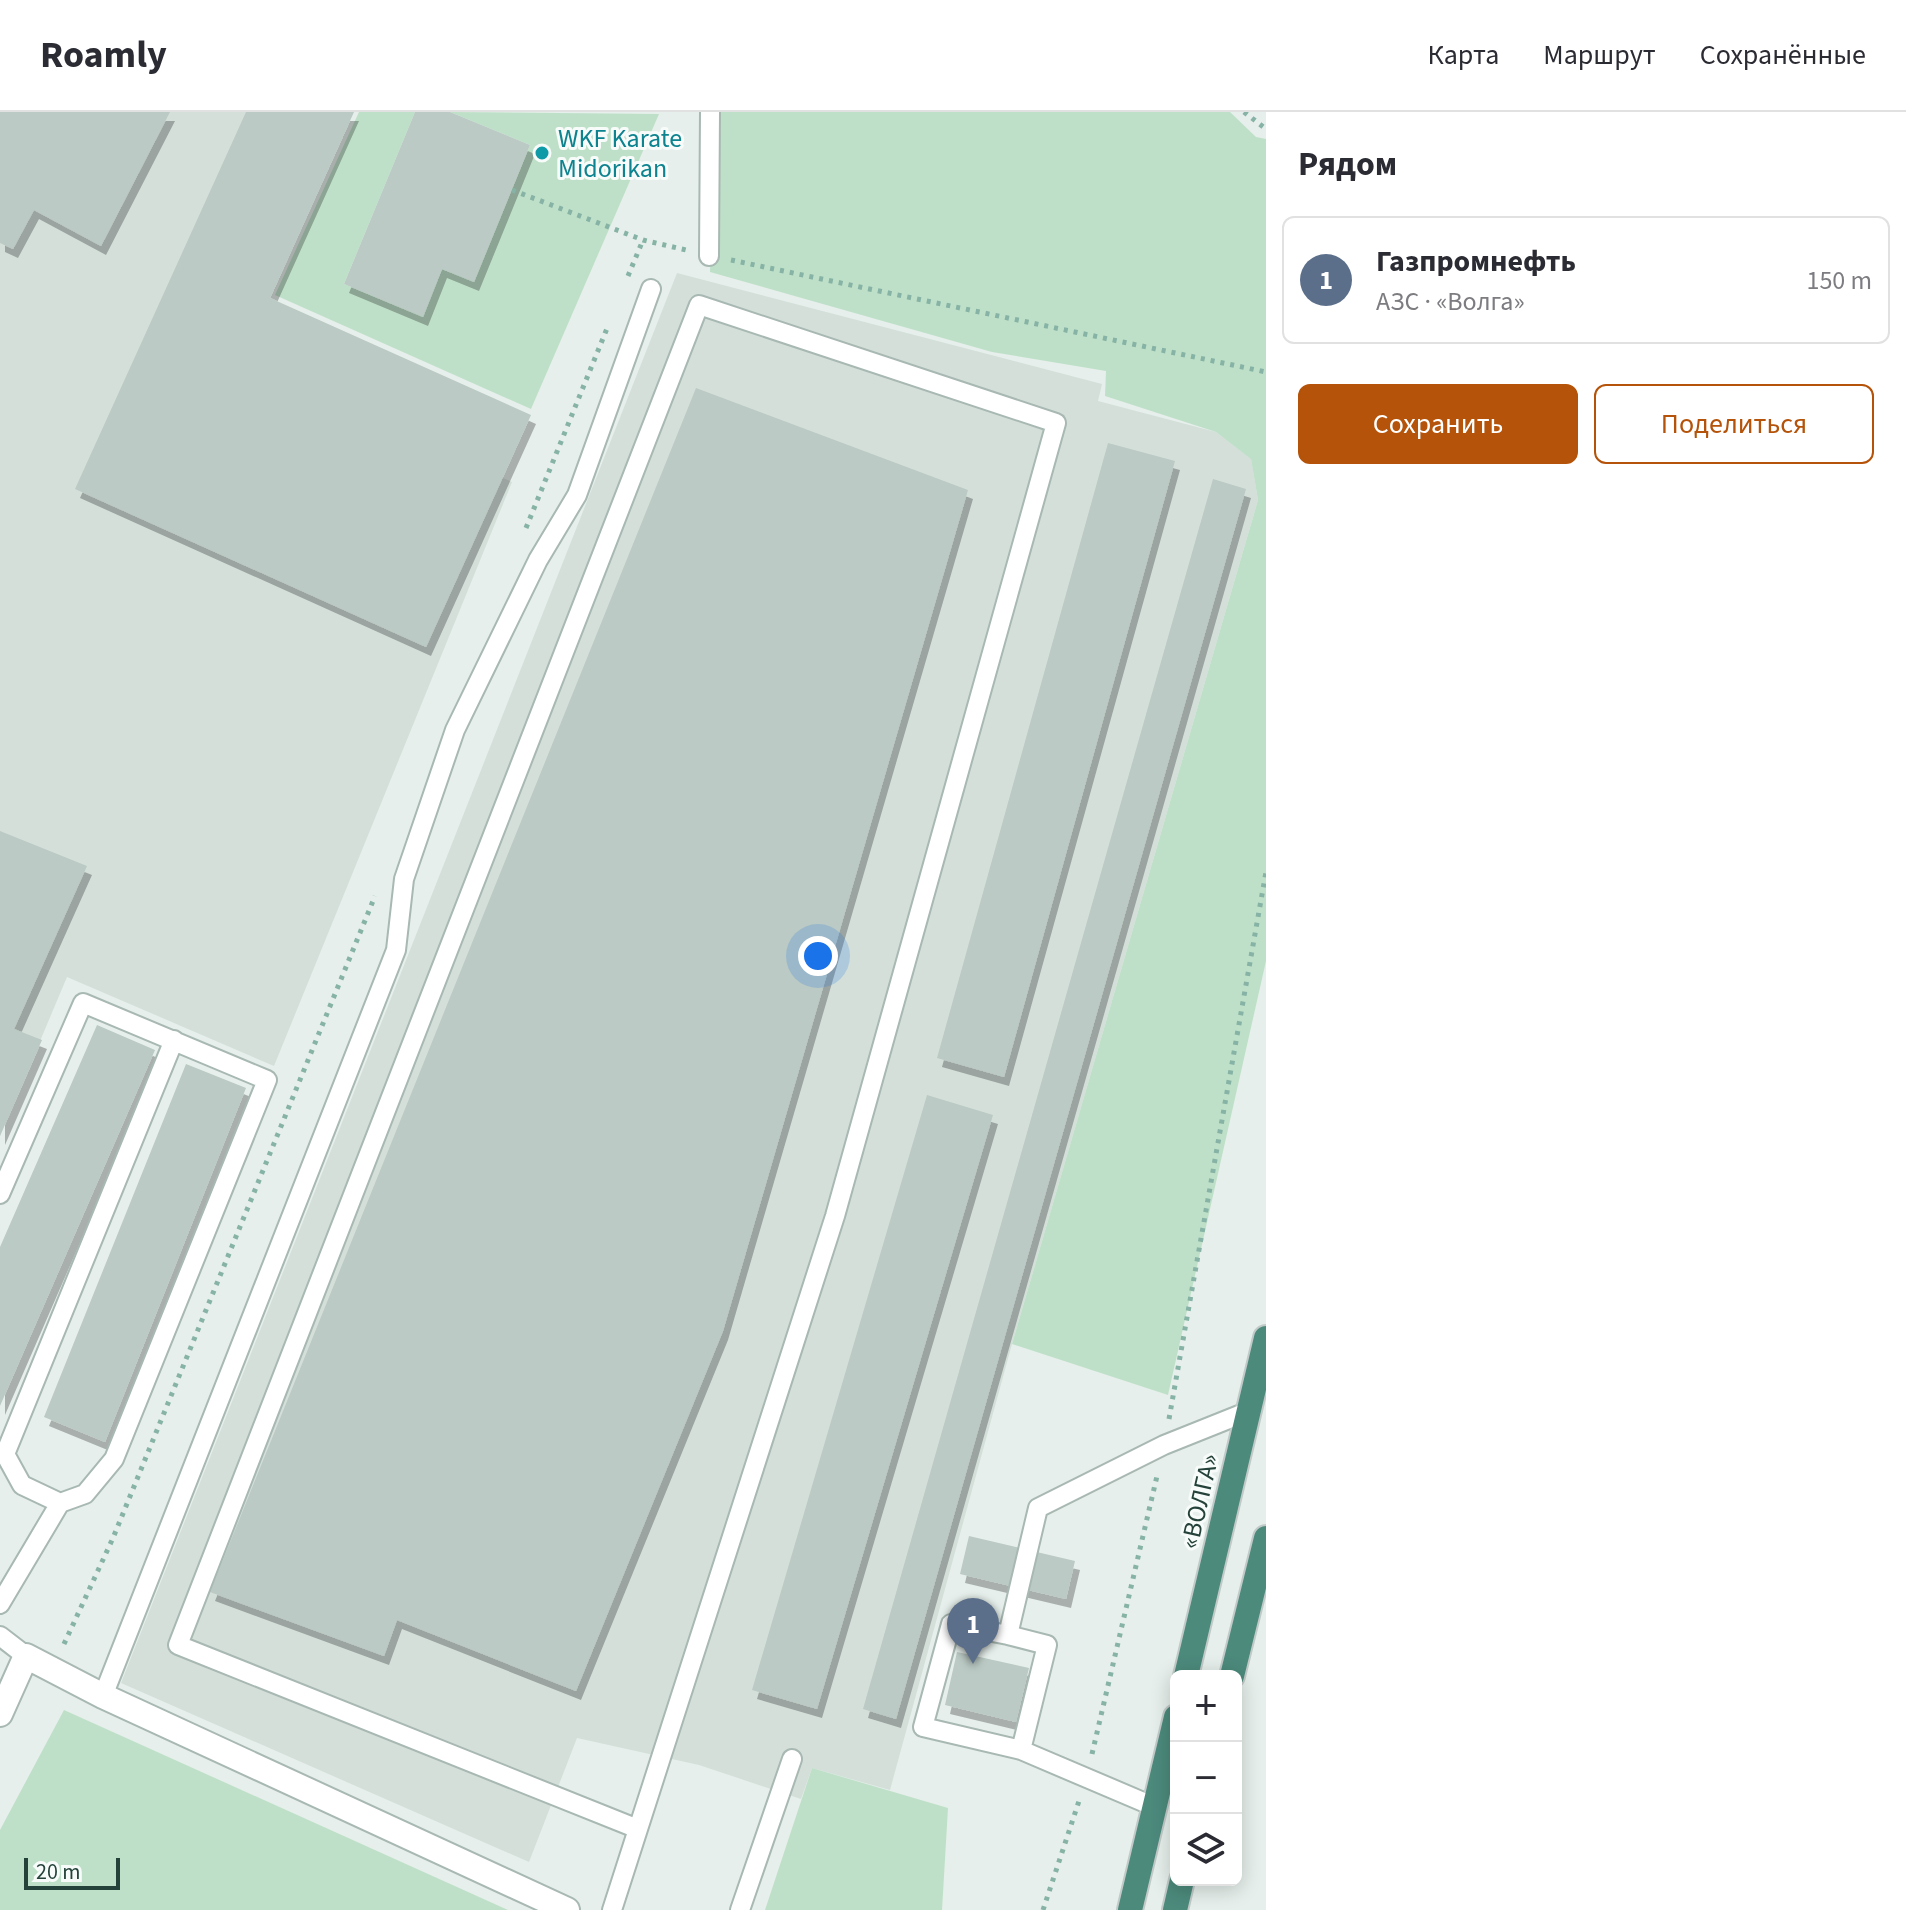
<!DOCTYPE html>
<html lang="ru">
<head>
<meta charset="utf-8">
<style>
	:root { --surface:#fff; --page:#f2f2f3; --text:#2b2b33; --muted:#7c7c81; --line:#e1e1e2; --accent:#b45309 }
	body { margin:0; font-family:"Source Sans 3",sans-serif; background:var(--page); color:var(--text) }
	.controls { position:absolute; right:24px; bottom:24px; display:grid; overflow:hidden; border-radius:12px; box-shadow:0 4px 20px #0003 }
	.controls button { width:72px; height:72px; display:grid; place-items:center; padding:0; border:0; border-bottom:2px solid var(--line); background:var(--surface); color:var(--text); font:40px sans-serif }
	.scale { position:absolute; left:24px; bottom:20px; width:96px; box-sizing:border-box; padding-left:8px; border:4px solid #24423a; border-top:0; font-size:22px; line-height:28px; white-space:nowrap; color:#24423a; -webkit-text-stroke:6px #f7fbf9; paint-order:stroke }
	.you { position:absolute; left:818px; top:844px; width:28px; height:28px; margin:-20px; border:6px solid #fff; border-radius:50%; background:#1a73e8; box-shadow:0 0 0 12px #1a73e833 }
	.badge { display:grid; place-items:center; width:52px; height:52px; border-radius:50%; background:var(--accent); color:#fff; font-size:26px; font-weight:700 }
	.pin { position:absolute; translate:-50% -66px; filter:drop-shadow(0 2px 4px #0008) }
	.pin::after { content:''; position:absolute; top:42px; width:28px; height:24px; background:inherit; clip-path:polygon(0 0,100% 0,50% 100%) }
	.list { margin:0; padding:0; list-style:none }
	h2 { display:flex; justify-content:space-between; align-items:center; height:104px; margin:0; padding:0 32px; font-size:34px }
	h2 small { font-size:26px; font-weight:400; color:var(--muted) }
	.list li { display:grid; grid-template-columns:52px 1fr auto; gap:24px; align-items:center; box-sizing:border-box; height:128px; margin:0 16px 16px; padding:0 16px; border:2px solid var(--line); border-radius:12px }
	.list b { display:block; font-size:30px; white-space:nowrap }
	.list p { margin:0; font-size:26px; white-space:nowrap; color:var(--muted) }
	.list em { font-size:26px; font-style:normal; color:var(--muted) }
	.actions { display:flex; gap:16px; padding:24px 32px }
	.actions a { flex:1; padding:18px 0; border:2px solid var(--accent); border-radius:12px; text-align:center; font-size:28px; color:var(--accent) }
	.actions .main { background:var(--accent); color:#fff }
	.icon { flex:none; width:44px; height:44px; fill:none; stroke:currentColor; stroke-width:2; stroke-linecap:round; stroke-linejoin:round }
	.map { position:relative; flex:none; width:1266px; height:1798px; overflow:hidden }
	header { display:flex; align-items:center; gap:48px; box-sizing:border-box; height:112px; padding:0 40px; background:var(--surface); border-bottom:2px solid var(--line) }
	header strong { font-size:38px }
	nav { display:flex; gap:44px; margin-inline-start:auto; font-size:28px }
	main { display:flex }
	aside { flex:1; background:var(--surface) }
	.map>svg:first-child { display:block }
</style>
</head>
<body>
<header>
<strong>Roamly</strong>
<nav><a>Карта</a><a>Маршрут</a><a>Сохранённые</a></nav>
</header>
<main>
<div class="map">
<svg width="1266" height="1798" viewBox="0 0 1266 1798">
	<defs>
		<filter id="shadow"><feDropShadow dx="5" dy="9" stdDeviation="0" flood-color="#0004"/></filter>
	</defs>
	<rect width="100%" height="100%" fill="#e6efeb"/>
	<path fill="#d4dfda" d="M0 0H348L241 251 512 370 274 954 67 865 0 1024Z
		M677 161 1102 272 1098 289 1216 320 1251 346 1258 388 1012 1232 890 1678 812 1656 801 1687 699 1653 577 1626 529 1750 121 1571Z"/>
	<path fill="#bfe0c8" d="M359 0H415L344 172 422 204 442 157 474 169 530 33 450 0 659 2 531 297 275 183Z
		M715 0H1230L1256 25 1266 27V849L1168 1283 1012 1232 1258 388 1251 347 1216 320 1105 284 1106 259 992 240 710 160Z
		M64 1598 508 1798H0V1718Z
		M812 1656 948 1696 942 1798H765Z"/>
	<path fill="#bbcac4" filter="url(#shadow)" d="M0 0H170L101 134 34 98 13 137 0 131Z
		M246 0H354L270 186 531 303 426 535 75 377Z
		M415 0H450L530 33 474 170 442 157 423 205 344 172Z
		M696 276 968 378 723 1219 576 1579 397 1508 384 1544 210 1480Z
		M1108 331 1175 349 1004 965 937 946Z
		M1213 367 1246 377 896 1607 863 1597Z
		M0 719 87 754 14 917 42 928 0 1024Z
		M97 913 155 938 0 1294V1135Z
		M186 952 246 976 105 1330 44 1305Z
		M927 983 993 1003 817 1597 752 1578Z
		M969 1424 1075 1449 1066 1487 960 1462Z
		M957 1540 1029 1556 1016 1610 945 1593Z"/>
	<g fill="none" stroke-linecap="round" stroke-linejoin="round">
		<g stroke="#a8b8b2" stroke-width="22">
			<path id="service" d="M709 144 710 0
				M0 1082 83 891 267 968 114 1347 85 1382 60 1391 0 1492
				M0 1340 5 1342 22 1373 60 1391
				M5 1342 174 928
				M1008 1523 951 1512 923 1615 1021 1638
				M0 1524 26 1544
				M103 1584 396 838 404 767 455 618 538 448 577 383 651 177
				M1155 1695 1021 1638 1047 1533 1008 1523 1038 1396 1164 1333 1249 1299
				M612 1798 835 1104 1056 311 699 193 178 1533 638 1717
				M740 1798 792 1647"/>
		</g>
		<g stroke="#a8b8b2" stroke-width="28">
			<path id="minor" d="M0 1602 26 1544 103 1584 567 1798"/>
		</g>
		<g stroke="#c2cac8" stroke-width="28">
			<path id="trunk" d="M1186 1564 1266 1226
				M1232 1564 1266 1426
				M1130 1798 1176 1605
				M1175 1798 1182 1768"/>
		</g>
		<path stroke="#86b3a5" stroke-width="5" stroke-dasharray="4 6" stroke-linecap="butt" d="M1244 0 1266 17
			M512 78 643 128 686 138
			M731 148 1266 260
			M628 164 643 128
			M526 416 608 214
			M1169 1307 1266 760
			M64 1532 113 1426 375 784
			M1092 1642 1157 1364
			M1043 1798 1080 1686"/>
		<use href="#service" stroke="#fff" stroke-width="18"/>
		<use href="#minor" stroke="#fff" stroke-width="24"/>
		<use href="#trunk" stroke="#4c8a7c" stroke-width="24"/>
	</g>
	<circle fill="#0f9aa8" stroke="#f7fbf9" stroke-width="3" cx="542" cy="41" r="8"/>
	<g text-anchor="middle" stroke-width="6" stroke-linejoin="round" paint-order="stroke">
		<g font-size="26" fill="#0d838f" stroke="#f7fbf9" text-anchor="start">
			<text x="558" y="35">WKF Karate<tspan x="558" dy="30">Midorikan</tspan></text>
		</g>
		<g font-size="26" fill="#24423a" stroke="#f7fbf9">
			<text transform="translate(1199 1389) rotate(-77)" y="9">«ВОЛГА»</text>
		</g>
	</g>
</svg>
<div class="controls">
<button>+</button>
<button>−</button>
<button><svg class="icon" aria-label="layers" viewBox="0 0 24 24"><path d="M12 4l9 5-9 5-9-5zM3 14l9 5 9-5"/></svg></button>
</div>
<div class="scale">20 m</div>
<div class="you"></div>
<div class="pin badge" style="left:973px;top:1552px;background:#5c6f8a">1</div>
</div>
<aside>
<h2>Рядом<small></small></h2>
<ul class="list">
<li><span class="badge" style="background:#5c6f8a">1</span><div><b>Газпромнефть</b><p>АЗС · «Волга»</p></div><em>150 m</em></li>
</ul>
<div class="actions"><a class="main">Сохранить</a><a>Поделиться</a></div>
</aside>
</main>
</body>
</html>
